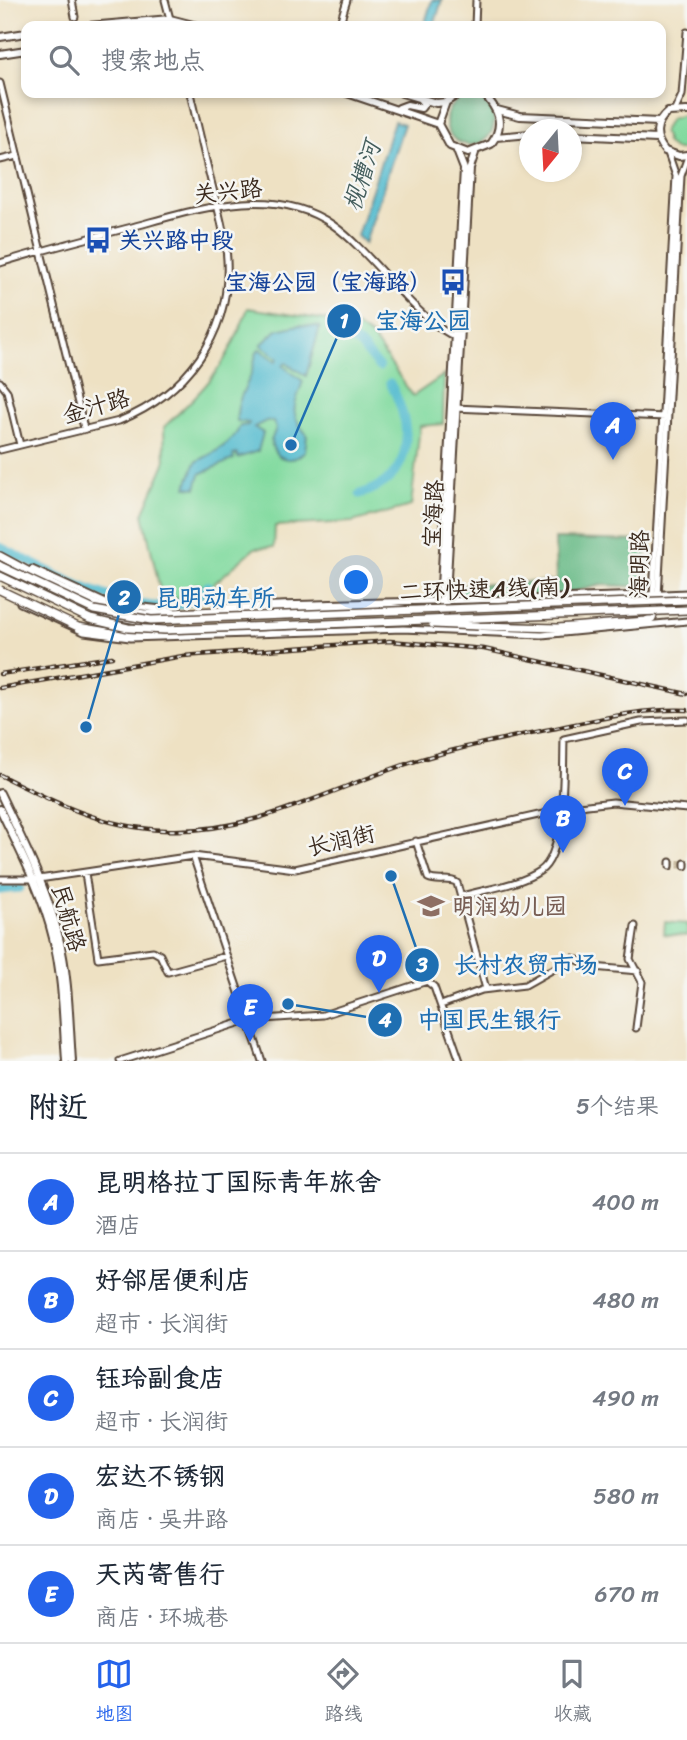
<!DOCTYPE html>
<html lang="zh">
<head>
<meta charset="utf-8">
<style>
	:root { --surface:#fff; --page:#f6f6f7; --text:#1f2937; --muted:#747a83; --line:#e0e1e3; --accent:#2563eb }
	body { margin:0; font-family:Sriracha,"LXGW WenKai TC",sans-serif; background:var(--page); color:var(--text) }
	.compass { position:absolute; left:519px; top:119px; width:63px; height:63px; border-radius:50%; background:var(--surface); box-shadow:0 4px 10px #0003; rotate:198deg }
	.you { position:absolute; left:357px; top:583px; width:24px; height:24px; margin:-18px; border:5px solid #fff; border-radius:50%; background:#1a73e8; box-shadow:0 0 0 10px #1a73e833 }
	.badge { display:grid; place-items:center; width:46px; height:46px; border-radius:50%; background:var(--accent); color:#fff; font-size:23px; font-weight:700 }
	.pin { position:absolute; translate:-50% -58px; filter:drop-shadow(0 2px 4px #0008) }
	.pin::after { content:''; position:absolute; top:37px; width:24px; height:21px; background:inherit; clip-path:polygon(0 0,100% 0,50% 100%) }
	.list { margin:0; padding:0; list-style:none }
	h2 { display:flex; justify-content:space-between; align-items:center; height:91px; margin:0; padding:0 28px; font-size:30px }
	h2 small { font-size:23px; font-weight:400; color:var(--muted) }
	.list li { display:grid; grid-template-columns:46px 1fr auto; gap:21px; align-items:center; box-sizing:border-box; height:98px; padding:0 28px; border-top:2px solid var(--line) }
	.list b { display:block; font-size:26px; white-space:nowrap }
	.list p { margin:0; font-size:23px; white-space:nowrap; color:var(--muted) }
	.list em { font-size:23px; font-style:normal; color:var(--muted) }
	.icon { flex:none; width:38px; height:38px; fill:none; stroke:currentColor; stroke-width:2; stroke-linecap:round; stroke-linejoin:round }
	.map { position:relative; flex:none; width:687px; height:1061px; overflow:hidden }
	.search { position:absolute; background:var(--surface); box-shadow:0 4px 10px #0003; left:21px; right:21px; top:21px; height:77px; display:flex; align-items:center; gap:18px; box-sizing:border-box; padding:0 24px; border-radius:14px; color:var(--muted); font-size:26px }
	.sheet { height:581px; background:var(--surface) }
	nav { display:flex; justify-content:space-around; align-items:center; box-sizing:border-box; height:98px; border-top:2px solid var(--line); background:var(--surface); font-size:19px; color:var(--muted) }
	nav a { display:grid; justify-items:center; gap:4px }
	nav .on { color:var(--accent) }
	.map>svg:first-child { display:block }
</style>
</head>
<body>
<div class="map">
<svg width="687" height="1061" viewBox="0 0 687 1061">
	<rect width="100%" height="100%" fill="#f6f6f2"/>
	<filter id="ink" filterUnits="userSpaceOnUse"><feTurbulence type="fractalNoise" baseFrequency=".0143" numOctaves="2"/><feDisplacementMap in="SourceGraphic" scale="14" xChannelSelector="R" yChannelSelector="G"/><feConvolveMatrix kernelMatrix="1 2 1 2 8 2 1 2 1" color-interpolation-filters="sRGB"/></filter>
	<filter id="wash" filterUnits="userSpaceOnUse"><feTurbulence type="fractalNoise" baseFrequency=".00686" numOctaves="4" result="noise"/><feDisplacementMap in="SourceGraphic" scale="28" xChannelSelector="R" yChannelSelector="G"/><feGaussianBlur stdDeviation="1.57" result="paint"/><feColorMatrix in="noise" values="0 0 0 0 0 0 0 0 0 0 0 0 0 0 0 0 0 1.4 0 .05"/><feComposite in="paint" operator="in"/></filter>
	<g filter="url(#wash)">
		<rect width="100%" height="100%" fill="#eee1c3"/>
		<path fill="#81da9f" stroke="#5e825e" stroke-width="2" d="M683 115 687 117V150H675L667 144 663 131 670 119Z
			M248 308 353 324 372 337 413 396 444 375 443 424 420 426 411 506 352 522 275 526 274 547 255 548 209 588 196 584 185 598 162 599 143 514 165 463 164 427C210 383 226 368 248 308Z
			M665 922 687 924V936L664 934Z"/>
		<path fill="#68ba86" stroke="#527252" stroke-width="2" d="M446 121a24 24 0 1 1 48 0a24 24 0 1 1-48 0Z
			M555 539 647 541 644 587 602 585 560 595 505 600 452 599 451 586 556 581Z"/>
		<path fill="#52bbcf" stroke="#467276" stroke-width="2" d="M432 0H442L434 26H424Z
			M394 121 404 124 365 243 357 236Z
			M299 325 320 327 306 376 286 363 283 366 303 381C295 406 287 411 307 435L305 451C292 465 274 460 271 441L276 428 273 422 266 421 254 427 263 433 258 451 238 458 237 454 233 455 234 459 200 474 196 488 186 487 196 462C212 454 234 443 240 426L248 425 249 423 237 421C236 403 243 393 250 377 254 368 253 358 259 349L276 361 278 358 261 345 277 330Z"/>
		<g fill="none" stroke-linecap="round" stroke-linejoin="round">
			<path stroke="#52bbcf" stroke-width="9" d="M340 333 360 345 379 367
				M360 494C417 477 413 426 390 383
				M0 547C46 569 167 641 208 586
				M0 890 20 888"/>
		</g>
	</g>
	<g filter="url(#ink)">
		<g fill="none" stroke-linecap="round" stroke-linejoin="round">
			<path stroke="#cabca2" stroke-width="5" stroke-dasharray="5 2.5" stroke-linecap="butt" d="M670 862 685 863
				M670 866H685"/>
			<g stroke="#564537" stroke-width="9">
				<path id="minor" d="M72 0 75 17
					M165 0 170 19
					M339 26 347 0
					M475 26 476 0
					M0 83 84 428
					M675 110 682 95 687 32
					M0 160 17 156
					M0 263C42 250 85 239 128 228 193 211 271 182 333 225 372 252 418 323 458 338
					M0 382 7 391 20 445
					M454 408 665 417
					M0 450 119 421C186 394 231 334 227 260 226 238 220 217 215 197 206 162 198 127 190 93
					M32 569 106 603 171 610
					M658 597 681 176 687 159
					M20 603 84 632 130 638 403 629 542 635 687 621
					M227 607C380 600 534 601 687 593
					M655 610 653 595 676 176 668 153
					M416 841 428 878C438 883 449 877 457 883L486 989
					M193 856 262 1061
					M670 866V862
					M685 866V863
					M85 873 98 958 153 951 160 955 168 972 226 956
					M0 879H39L193 856 295 869 579 806 613 802 687 809
					M462 896C486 889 519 885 540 871 566 855 563 768 564 739L641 722 687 720
					M635 926 630 959 642 982 636 1028
					M441 1005 482 990 525 985 573 958 593 967 638 971
					M120 1061 248 1020 323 1015 427 981 434 987 460 1061"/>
			</g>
			<g stroke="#564537" stroke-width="10">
				<path id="major" d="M89 26 170 19 197 26
					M0 37 26 33
					M0 54 26 50
					M347 93 438 124
					M402 93 436 103 446 102
					M460 93 446 102 438 124 450 146 468 153 491 144C506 124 498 109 483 93
					M399 108 407 105 421 108 424 104 420 99
					M497 110 520 116 659 122
					M687 111 668 112C654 123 654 138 665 151L679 156 687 155
					M572 135 657 139
					M496 137 530 134
					M445 613 470 168 475 153
					M102 614 140 621
					M443 618 441 587 464 169 457 151
					M0 793C22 840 47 887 59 938 69 978 69 1020 72 1061
					M0 809C20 851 42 892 53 938 63 978 63 1020 66 1061"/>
			</g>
			<g stroke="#564537" stroke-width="10">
				<path id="highway" d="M0 556 50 583
					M0 576 90 619
					M46 582 99 606 144 614 372 605 403 609
					M478 626 558 628 646 621 652 618 655 610
					M78 627 125 635 164 632"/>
			</g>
			<use href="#minor" stroke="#fff" stroke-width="5"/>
			<use href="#major" stroke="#fff" stroke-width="6"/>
			<use href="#highway" stroke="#fff" stroke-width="7"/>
			<g stroke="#3b2a1e" stroke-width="4.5">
				<path id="rail" d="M0 674 112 657
					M0 688 183 656 390 641 484 649 687 694
					M0 775C53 802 104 828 164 830 246 834 317 796 392 769 444 750 497 740 551 729 596 720 640 708 687 710"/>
			</g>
			<use href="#rail" stroke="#f6f6f2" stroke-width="2" stroke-dasharray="5" stroke-linecap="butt"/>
			<g stroke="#564537" stroke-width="10" stroke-linecap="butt">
				<path id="highway-bridge" d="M0 566 94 610 151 620 687 600
					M0 590 78 627
					M90 619 128 628 165 630 687 610
					M433 624 478 626"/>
			</g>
			<use href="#highway-bridge" stroke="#fff" stroke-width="7"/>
		</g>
	</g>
	<defs>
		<g id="bus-bare" transform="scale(2.1)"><path d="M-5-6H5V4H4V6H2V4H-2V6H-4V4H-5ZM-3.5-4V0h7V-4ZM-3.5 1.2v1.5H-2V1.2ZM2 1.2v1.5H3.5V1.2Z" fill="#1a4fb4" stroke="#f6f6f2" stroke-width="2.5" paint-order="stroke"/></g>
		<g id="school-bare" transform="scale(2.1)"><path d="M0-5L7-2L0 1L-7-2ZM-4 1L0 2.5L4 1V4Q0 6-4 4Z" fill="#8d6e63" stroke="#f6f6f2" stroke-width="2.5" paint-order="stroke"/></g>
	</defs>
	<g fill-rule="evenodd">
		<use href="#bus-bare" x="98" y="240"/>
		<use href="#bus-bare" x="453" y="282"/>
		<use href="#school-bare" x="431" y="906"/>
	</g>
	<g text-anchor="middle" stroke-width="5" stroke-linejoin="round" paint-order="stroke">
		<g font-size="23" fill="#3b2a1e" stroke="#f6f6f2">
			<text transform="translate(228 191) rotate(-6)" y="8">关兴路</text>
			<text transform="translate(96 406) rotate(-16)" y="8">金汁路</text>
			<text transform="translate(433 514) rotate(-87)" y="8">宝海路</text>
			<text transform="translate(639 564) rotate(-89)" y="8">海明路</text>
			<text transform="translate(484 589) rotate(-2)" y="8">二环快速A线(南)</text>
			<text transform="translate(341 840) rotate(-13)" y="8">长润街</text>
			<text transform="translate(69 918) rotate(74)" y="8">民航路</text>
		</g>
		<g font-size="23" font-weight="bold" fill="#164399" stroke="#f6f6f2" text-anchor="start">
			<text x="119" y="248">关兴路中段</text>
			<text x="432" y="290" text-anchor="end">宝海公园（宝海路）</text>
		</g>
		<g font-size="23" font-weight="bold" fill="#785e54" stroke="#f6f6f2" text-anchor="start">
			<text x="452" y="914">明润幼儿园</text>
		</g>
		<g font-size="24" font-style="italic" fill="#435d5c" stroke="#f6f6f2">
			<text transform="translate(362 176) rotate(-72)" y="8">枧槽河</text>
		</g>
	</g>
	<path fill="none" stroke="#1f6fb2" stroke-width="2.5" d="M291 445L344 321M86 727L124 597M391 876L422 965M288 1004L385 1020"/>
	<g fill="#1f6fb2" stroke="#f6f6f2" stroke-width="2.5">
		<circle cx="291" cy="445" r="7"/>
		<circle cx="86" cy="727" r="7"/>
		<circle cx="391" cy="876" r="7"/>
		<circle cx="288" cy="1004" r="7"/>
		<circle cx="344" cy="321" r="18"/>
		<circle cx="124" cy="597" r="18"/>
		<circle cx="422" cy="965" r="18"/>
		<circle cx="385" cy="1020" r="18"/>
	</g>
	<g font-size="21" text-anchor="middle" font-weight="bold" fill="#fff">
		<text x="344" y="328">1</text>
		<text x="124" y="605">2</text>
		<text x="422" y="972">3</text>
		<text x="385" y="1027">4</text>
	</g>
	<g font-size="24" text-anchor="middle" font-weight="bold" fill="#1f6fb2" stroke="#f6f6f2" stroke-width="5" stroke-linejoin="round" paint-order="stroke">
		<text x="423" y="329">宝海公园</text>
		<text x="215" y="606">昆明动车所</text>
		<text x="526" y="973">长村农贸市场</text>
		<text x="489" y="1028">中国民生银行</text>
	</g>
</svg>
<svg class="compass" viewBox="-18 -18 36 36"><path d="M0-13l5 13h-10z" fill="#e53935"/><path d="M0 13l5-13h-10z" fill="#747a83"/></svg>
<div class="you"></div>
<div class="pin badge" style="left:613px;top:460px">A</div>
<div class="pin badge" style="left:563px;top:853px">B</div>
<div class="pin badge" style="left:625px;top:806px">C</div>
<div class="pin badge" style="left:379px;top:993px">D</div>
<div class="pin badge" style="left:250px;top:1042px">E</div>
<div class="search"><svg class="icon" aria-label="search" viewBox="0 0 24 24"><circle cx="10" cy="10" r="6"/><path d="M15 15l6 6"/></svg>搜索地点</div>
</div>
<section class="sheet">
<h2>附近<small>5个结果</small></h2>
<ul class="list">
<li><span class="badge">A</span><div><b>昆明格拉丁国际青年旅舍</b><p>酒店</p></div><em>400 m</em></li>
<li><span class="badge">B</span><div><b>好邻居便利店</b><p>超市 · 长润街</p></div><em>480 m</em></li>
<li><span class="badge">C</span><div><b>钰玲副食店</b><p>超市 · 长润街</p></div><em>490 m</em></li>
<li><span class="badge">D</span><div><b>宏达不锈钢</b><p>商店 · 吴井路</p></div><em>580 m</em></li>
<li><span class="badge">E</span><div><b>天芮寄售行</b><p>商店 · 环城巷</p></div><em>670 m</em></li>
</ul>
</section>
<nav>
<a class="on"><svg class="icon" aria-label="map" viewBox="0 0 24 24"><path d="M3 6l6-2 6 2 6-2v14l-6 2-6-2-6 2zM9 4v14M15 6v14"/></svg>地图</a>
<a><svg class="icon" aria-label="directions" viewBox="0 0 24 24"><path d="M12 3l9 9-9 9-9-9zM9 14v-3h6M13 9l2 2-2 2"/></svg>路线</a>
<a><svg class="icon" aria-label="saved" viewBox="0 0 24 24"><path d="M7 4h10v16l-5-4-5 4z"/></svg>收藏</a>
</nav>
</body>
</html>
